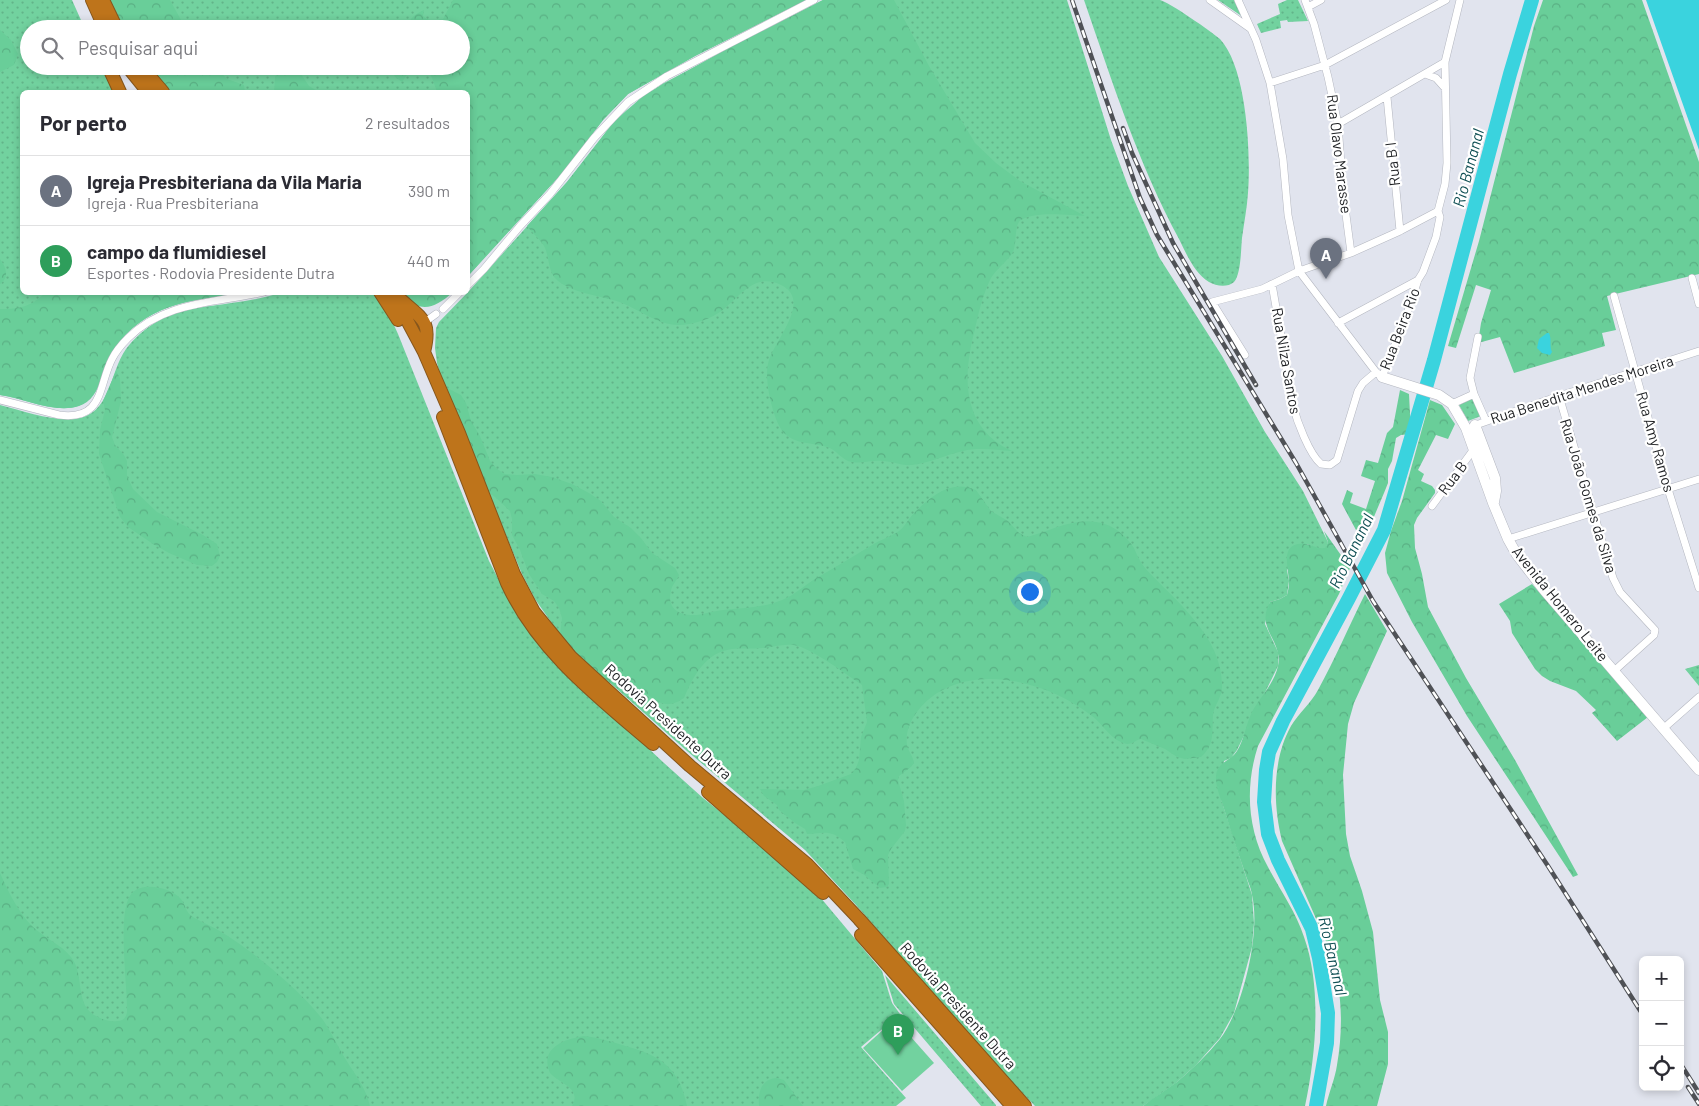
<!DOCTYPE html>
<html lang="pt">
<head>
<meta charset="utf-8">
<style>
	:root { --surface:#fff; --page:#f7f7f7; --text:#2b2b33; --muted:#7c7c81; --line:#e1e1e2; --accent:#2380ad }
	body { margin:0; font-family:Barlow,sans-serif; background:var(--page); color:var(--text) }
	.controls { position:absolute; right:15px; bottom:15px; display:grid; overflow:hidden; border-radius:8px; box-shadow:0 2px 8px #0003 }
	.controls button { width:45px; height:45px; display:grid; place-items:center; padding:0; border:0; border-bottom:1px solid var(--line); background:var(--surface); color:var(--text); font:25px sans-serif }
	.you { position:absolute; left:1029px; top:591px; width:18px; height:18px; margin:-12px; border:4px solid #fff; border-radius:50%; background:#1a73e8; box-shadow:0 0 0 8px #1a73e833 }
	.badge { display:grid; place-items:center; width:32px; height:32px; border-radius:50%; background:var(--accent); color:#fff; font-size:16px; font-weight:700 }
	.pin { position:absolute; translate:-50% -41px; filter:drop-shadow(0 1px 2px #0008) }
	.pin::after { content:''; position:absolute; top:26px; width:18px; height:15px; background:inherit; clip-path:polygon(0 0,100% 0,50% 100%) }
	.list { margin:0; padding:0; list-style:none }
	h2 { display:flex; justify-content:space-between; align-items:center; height:65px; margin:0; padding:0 20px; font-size:21px }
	h2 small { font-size:16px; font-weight:400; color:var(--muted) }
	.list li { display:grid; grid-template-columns:32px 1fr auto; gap:15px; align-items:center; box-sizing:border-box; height:70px; padding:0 20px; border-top:1px solid var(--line) }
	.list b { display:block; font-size:19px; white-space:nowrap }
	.list p { margin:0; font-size:16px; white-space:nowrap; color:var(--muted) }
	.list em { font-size:16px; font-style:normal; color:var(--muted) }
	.icon { flex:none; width:28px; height:28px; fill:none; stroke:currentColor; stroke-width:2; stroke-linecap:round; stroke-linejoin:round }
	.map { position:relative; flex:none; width:1699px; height:1106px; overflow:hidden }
	.search { position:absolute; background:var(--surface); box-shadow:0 2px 8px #0003; left:20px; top:20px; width:450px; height:55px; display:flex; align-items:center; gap:12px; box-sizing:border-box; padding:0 18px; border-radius:28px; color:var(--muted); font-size:19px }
	.panel { position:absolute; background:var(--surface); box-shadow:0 2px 8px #0003; left:20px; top:90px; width:450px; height:205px; border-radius:8px }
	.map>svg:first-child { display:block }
</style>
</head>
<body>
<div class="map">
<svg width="1699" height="1106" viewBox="0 0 1699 1106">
	<defs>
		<pattern id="grass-dots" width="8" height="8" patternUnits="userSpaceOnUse" patternTransform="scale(1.25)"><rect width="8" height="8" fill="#72d29f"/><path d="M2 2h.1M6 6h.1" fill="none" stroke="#62b489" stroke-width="1.8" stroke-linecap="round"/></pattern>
		<pattern id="forest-crowns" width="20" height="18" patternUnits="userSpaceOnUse" patternTransform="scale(1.25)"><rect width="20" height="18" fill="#69ce99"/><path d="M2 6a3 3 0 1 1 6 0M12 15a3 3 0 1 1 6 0" fill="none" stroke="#5ab084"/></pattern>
	</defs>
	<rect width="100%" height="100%" fill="#e1e4ee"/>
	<path fill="url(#grass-dots)" d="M0 0H72L85 29H29V66H102L115 92H22V292L241 293C195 300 153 302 120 341 106 357 99 400 78 406 54 414 24 398 0 395Z
		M107 0H806L695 56 628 94 603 120 564 171 468 276V92H169L146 66H461V29H122Z
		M823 0H1067L1111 140 1128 186 1159 257 1222 356 1265 432 1303 491 1328 542 1325 550 1319 549 1307 544 1287 570 1289 581 1287 595 1280 599 1270 602 1265 624 1278 652V666L1237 750 1231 758 1224 761 1221 799 1252 895 1254 923 1252 947 1234 1013 1220 1038 1196 1065 1176 1083 1143 1106H1035L999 1069 856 905 805 850 687 751 591 666 560 635 535 599 522 574 442 381 437 363 435 348 436 328 439 322 468 292 567 182 613 123 627 110 662 84Z
		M1084 0C1102 0 1119 0 1137 0 1144 0 1153 0 1160 0 1169 2 1212 32 1220 39 1247 68 1251 154 1248 193 1247 208 1244 223 1242 238 1241 248 1241 275 1234 282 1227 288 1216 286 1209 282 1194 273 1186 253 1179 239 1138 163 1112 81 1084 0Z
		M1218 0H1235L1243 17Z
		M1287 0H1298L1308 21 1288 22 1287 20 1280 21 1281 28 1261 33 1257 24 1280 14 1278 4Z
		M284 292 376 293 389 314 398 334 489 561 520 620 547 653 664 763 703 798 782 861 820 897 882 971 892 1003 900 1014 861 1047 906 1098 896 1106H0V405C24 411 50 421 75 419 111 415 109 373 126 349 134 338 146 328 158 321 180 308 207 307 231 303 249 301 267 297 284 292Z
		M1473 398 1481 416 1468 421 1459 405Z
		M1699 665V686L1685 669Z
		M885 975 996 1105V1106H981L894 1004Z"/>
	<path fill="url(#forest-crowns)" d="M107 0H170L186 29H122Z
		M453 0H806L695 56 628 94 603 120 564 171 468 276V92H437L432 78 426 66H461V29H407C408 19 415 14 424 10L423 16C430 22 435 21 443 19Z
		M823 0H894L929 66 975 143 996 163 1020 181 1085 216C1068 215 1035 211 1021 220 1014 224 1017 244 1013 252 1008 261 997 268 991 278 983 294 979 311 975 329 965 367 960 413 995 441 1000 445 1006 448 1012 451 996 450 978 447 963 451 945 455 930 463 912 465 901 466 892 461 882 461 872 460 862 464 852 462 842 461 836 449 827 447 812 442 796 445 784 433 773 421 764 380 768 364 772 342 814 301 781 285 756 272 741 295 724 309 712 319 693 325 678 325 658 325 640 310 622 303 601 295 577 295 558 281 547 272 550 257 544 246 540 239 532 233 527 226L567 182 613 123 644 95 730 47Z
		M1543 0H1642L1699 162V274L1607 296 1616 330 1602 333 1605 346 1514 373 1500 337 1478 343 1481 323 1491 290 1476 285 1456 348 1448 346 1479 241 1534 26Z
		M0 30 11 40 18 54 14 65 0 72Z
		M146 66H215L227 79 244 85 245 92H169Z
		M400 66H413L402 82 394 76Z
		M290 69 299 71 309 86 319 92H274L275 77 277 73Z
		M0 259C6 267 10 277 0 284Z
		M45 293H241C195 300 153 302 120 341 104 359 103 399 79 406 56 414 23 398 0 395V309C20 309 30 307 45 293Z
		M403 293H452C435 308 419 315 403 293Z
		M116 371 120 378 121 401 112 437 115 445 124 455 127 461V476L133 489 157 512 203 535 217 544 220 556 217 562 212 566 197 565 169 553 153 544 128 527 120 517 99 454 100 430 105 410 103 401Z
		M445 387 461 395 466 403 471 421 480 436 490 461 497 469 505 474 517 475 535 474 552 477 572 484 589 493 601 501 614 517 631 528 641 538 652 553 675 568 679 575C677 581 672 584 671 591 665 615 690 618 707 613 731 607 758 610 782 600 795 595 807 583 820 576 838 566 855 555 872 545 880 540 889 537 896 533 905 528 907 520 914 513 931 496 951 479 976 490L991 511 1008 521 1019 533 1027 537C1053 530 1078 515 1105 524 1117 528 1127 537 1134 548 1137 555 1140 562 1145 568 1175 601 1223 636 1222 687 1222 698 1214 705 1213 715 1212 732 1215 745 1201 757L1185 759 1177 757 1165 749 1141 739C1135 740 1134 744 1127 744 1111 741 1104 725 1092 716 1053 685 985 664 939 692 922 702 904 723 907 745 908 751 913 756 914 763L911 767 899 776 898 780 904 801 906 825 905 831 891 849 888 855 889 884 887 887 880 888 863 874 853 869 845 842C830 829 825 833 807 834L805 829 795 823 779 810 777 805 764 796 760 789 804 790 818 786 851 774 856 768 859 760 861 737 867 722 862 685C844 673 821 655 801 647 788 642 776 647 763 648 753 649 742 648 732 649 705 653 694 675 684 698 663 712 658 699 640 691 631 686 617 687 610 683 592 671 574 651 560 635L562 618 559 608 554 601 542 594 529 574 520 550 512 535V519L510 511 495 497 489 493Z
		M1400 390 1409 394 1411 434 1401 435 1396 438 1392 461 1388 469V483L1384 493 1373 519 1363 530H1356L1342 504 1347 490 1353 493 1350 503 1366 509 1375 481 1361 476 1366 460 1378 463 1387 433 1393 427Z
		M1430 400 1442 405 1455 424 1448 439 1436 435 1418 470 1424 474 1421 481 1432 486 1435 490V493L1417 518 1414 525 1415 548 1422 574 1428 607 1466 678 1515 760 1578 875 1573 877 1467 716 1412 622 1387 573 1385 553 1391 531 1402 501Z
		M1324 531 1350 568 1339 594 1258 746C1245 786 1247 829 1268 867 1280 890 1296 912 1304 937 1322 987 1316 1055 1305 1106H1143C1154 1097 1166 1090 1177 1082 1192 1069 1207 1055 1220 1039 1243 1009 1261 932 1252 895 1251 887 1247 880 1245 873 1238 853 1231 832 1225 812 1222 801 1215 787 1216 776 1217 762 1231 761 1237 751 1244 740 1246 724 1252 712 1260 697 1274 684 1278 666 1283 640 1255 629 1270 602L1280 599 1287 595C1288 591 1289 587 1289 583 1289 568 1278 541 1306 544 1314 545 1317 549 1325 548L1328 542Z
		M1532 584 1648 717 1617 741 1592 713 1596 710 1576 691 1550 681 1542 676 1535 669 1512 633 1510 621 1499 604Z
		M1365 594 1387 631 1354 703 1348 724 1343 775 1346 834 1350 856 1362 891 1373 932 1380 1000 1388 1032V1064L1377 1106H1326C1329 1092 1335 1079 1337 1065 1344 1024 1342 985 1328 946L1282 841C1273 805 1272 760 1291 726 1299 713 1311 703 1318 690 1335 659 1349 626 1365 594Z
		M0 873C8 891 18 912 32 926 44 938 61 944 71 957 86 976 73 1006 98 1017 104 1020 111 1022 117 1021 123 1021 126 1018 127 1012 128 987 116 909 132 893 143 881 172 888 181 899 186 905 185 912 193 917 203 923 214 927 223 933 253 951 302 992 323 1020 332 1033 339 1049 348 1063 357 1077 366 1089 370 1106H0Z
		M584 1036C600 1038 613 1042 629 1047 662 1056 680 1070 687 1106H572C582 1088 560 1084 550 1073 539 1048 564 1039 584 1036Z
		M777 1078 784 1080 803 1106H759C758 1092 761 1079 777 1078Z"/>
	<path fill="#72d29f" d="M895 1019 934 1063 902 1091 863 1048Z"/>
	<path fill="#3ad3de" d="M1646 0H1699V150Z
		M1547 333H1549C1552 339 1549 346 1552 352L1550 355 1542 353 1537 348 1539 339Z"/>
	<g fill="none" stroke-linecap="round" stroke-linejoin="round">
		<path stroke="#3ad3de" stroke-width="14" d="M1316 1106 1327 1043 1328 1013 1319 958 1312 929 1278 860 1268 834 1264 802 1266 770 1269 752 1283 721 1349 598 1384 530 1434 360 1510 74 1532 0"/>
		<g stroke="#b4b7c0" stroke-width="8">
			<path id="street" d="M1210 0 1251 29
				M1238 0 1256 40 1270 83 1283 159 1288 215 1299 271 1376 372 1382 377 1406 317 1418 280 1423 272 1436 237 1440 217 1438 211 1445 184 1447 163 1445 62 1460 0
				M1305 0 1314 24 1328 77 1338 124 1343 192 1351 253
				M1308 7 1321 0
				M1425 74 1436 78 1444 87
				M1270 83 1325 65 1446 0
				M1387 97 1400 231
				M1338 124 1445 62
				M1692 278 1699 304
				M1272 284 1293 406C1297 421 1309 454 1321 464L1330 465 1337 460 1358 391 1363 383 1376 372
				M468 285 484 269 520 226 550 194 594 138 628 102 667 76 814 0
				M1614 296 1668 489 1699 588
				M443 309 460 292
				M425 322 436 314
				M1338 323 1418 280
				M1478 337 1470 378 1474 394 1486 421
				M1245 355 1212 302 1262 289 1299 271 1351 253 1400 231 1438 211
				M1559 396 1613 578 1620 592 1655 630 1654 635 1614 671
				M0 400 59 415C104 421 98 386 112 359 116 351 122 344 128 338 165 301 216 303 264 292
				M1452 404 1474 394
				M1473 426 1559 396 1699 351
				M1432 506 1474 449
				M1508 539 1699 479
				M1664 728 1699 697"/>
		</g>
		<g stroke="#b4b7c0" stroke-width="11">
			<path id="secondary" d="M1382 377 1439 395 1452 404 1466 428 1493 503 1508 539 1517 555 1544 590 1699 770
				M1475 425 1495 478 1496 491 1494 502"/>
		</g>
		<g stroke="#85561d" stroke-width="14">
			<path id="highway" d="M92 0 105 29
				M103 0 117 29
				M108 66 120 92
				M127 66 148 92
				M141 66 163 92
				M380 292 398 320
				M392 292 424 352 459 433 514 574 534 612 571 657 690 766 807 864 859 919 1025 1106
				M400 299C422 319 432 320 424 352
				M443 417 507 583C538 651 598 697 653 744
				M708 792 823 893
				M861 935 1012 1106"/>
		</g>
		<use href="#street" stroke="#fff" stroke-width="7"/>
		<use href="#secondary" stroke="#fff" stroke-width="10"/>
		<use href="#highway" stroke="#be741b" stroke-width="12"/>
		<g stroke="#4f5156" stroke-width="4.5">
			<path id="rail" d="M1072 0 1140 198 1157 235 1296 463 1373 601 1548 866 1643 1015
				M1123 128 1132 153 1173 243 1256 385
				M1680 1063 1699 1093
				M1688 1087 1699 1104"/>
		</g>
		<use href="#rail" stroke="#fff" stroke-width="2.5" stroke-dasharray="8" stroke-linecap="butt"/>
	</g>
	<g text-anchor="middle" stroke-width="4.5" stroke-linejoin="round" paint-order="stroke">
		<g font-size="15" fill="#1c1e21" stroke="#fff">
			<text transform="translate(1339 154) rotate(83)" y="5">Rua Olavo Marasse</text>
			<text transform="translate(1393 164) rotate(-96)" y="5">Rua B I</text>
			<text transform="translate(1400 329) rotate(-69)" y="5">Rua Beira Rio</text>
			<text transform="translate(1286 361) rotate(80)" y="5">Rua Nilza Santos</text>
			<text transform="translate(1582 390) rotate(-18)" y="5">Rua Benedita Mendes Moreira</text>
			<text transform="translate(1655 442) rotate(74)" y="5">Rua Amy Ramos</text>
			<text transform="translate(1453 478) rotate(-53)" y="5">Rua B</text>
			<text transform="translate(1588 496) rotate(73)" y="5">Rua João Gomes da Silva</text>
			<text transform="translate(1560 604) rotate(51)" y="5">Avenida Homero Leite</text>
			<text transform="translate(668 722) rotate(42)" y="5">Rodovia Presidente Dutra</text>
			<text transform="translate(958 1006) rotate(48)" y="5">Rodovia Presidente Dutra</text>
		</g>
		<g font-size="16" font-style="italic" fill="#0f4f54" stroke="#fff">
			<text transform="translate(1468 168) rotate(-75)" y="6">Rio Bananal</text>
			<text transform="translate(1351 551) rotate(-64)" y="6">Rio Bananal</text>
			<text transform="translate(1333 956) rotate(77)" y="6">Rio Bananal</text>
		</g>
	</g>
</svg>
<div class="controls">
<button>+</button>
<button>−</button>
<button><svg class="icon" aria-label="locate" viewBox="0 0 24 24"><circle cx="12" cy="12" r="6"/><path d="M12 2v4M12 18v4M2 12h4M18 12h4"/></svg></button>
</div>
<div class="you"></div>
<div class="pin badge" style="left:1326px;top:279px;background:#6b7280">A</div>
<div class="pin badge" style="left:898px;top:1055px;background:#2e9e5b">B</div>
<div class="search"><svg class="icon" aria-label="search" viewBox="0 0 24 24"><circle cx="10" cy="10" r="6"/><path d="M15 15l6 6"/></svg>Pesquisar aqui</div>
<section class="panel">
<h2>Por perto<small>2 resultados</small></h2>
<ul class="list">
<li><span class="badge" style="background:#6b7280">A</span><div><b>Igreja Presbiteriana da Vila Maria</b><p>Igreja · Rua Presbiteriana</p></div><em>390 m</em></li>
<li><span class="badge" style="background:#2e9e5b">B</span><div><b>campo da flumidiesel</b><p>Esportes · Rodovia Presidente Dutra</p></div><em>440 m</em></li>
</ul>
</section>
</div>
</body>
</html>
